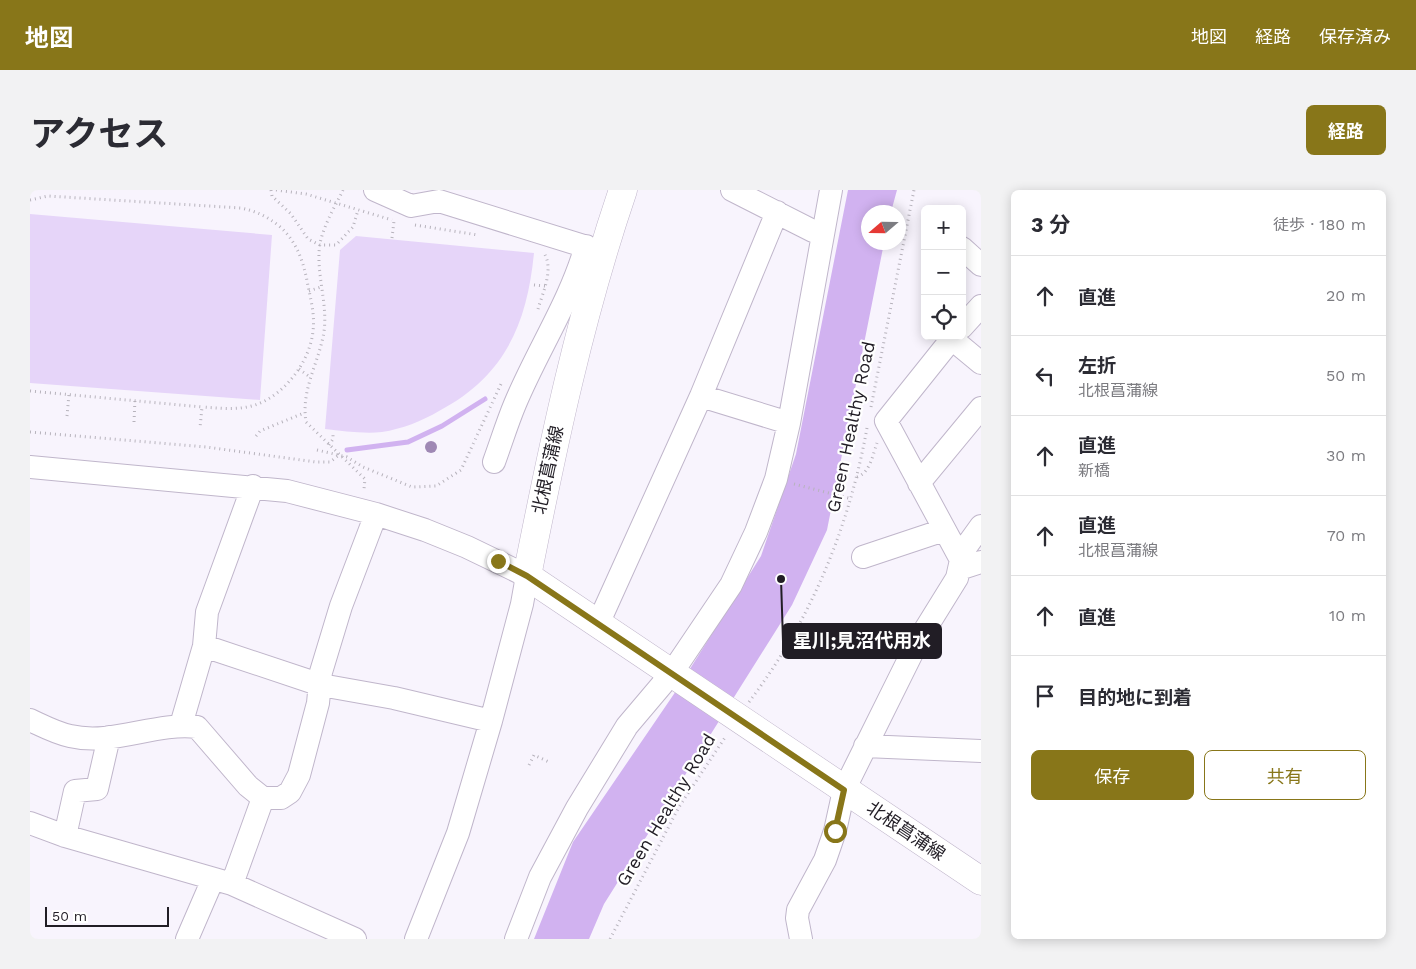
<!DOCTYPE html>
<html lang="ja">
<head>
<meta charset="utf-8">
<style>
	:root { --surface:#fff; --page:#f2f2f3; --text:#2b2b33; --muted:#7c7c81; --line:#e1e1e2; --accent:#887619 }
	body { margin:0; font-family:"Work Sans","Noto Sans JP",sans-serif; background:var(--page); color:var(--text) }
	.controls { position:absolute; right:15px; top:15px; display:grid; overflow:hidden; border-radius:8px; box-shadow:0 2px 12px #0003 }
	.controls button { width:45px; height:45px; display:grid; place-items:center; padding:0; border:0; border-bottom:1px solid var(--line); background:var(--surface); color:var(--text); font:25px sans-serif }
	.compass { position:absolute; left:831px; top:15px; width:45px; height:45px; border-radius:50%; background:var(--surface); box-shadow:0 2px 12px #0003; rotate:250deg }
	.scale { position:absolute; left:15px; bottom:12px; width:124px; box-sizing:border-box; padding-left:5px; border:2px solid #211d25; border-top:0; font-size:14px; line-height:18px; white-space:nowrap; color:#211d25; -webkit-text-stroke:4px #fff; paint-order:stroke }
	.stop { position:absolute; width:15px; height:15px; margin:-11px; border:4px solid #887619; border-radius:50%; background:#fff }
	.stop.end { background:#887619; border-color:#fff; box-shadow:0 1px 5px #0008 }
	.list { margin:0; padding:0; list-style:none }
	h2 { display:flex; justify-content:space-between; align-items:center; height:65px; margin:0; padding:0 20px; font-size:21px }
	h2 small { font-size:16px; font-weight:400; color:var(--muted) }
	.list li { display:grid; grid-template-columns:32px 1fr auto; gap:15px; align-items:center; box-sizing:border-box; height:80px; padding:0 20px; border-top:1px solid var(--line) }
	.list b { display:block; font-size:19px; white-space:nowrap }
	.list p { margin:0; font-size:16px; white-space:nowrap; color:var(--muted) }
	.list em { font-size:16px; font-style:normal; color:var(--muted) }
	.actions { display:flex; gap:10px; padding:15px 20px }
	.actions a { flex:1; padding:11px 0; border:1px solid var(--accent); border-radius:8px; text-align:center; font-size:18px; color:var(--accent) }
	.actions .main { background:var(--accent); color:#fff }
	.icon { flex:none; width:28px; height:28px; fill:none; stroke:currentColor; stroke-width:2; stroke-linecap:round; stroke-linejoin:round }
	.map { position:relative; flex:none; width:951px; height:749px; overflow:hidden; border-radius:8px }
	header { display:flex; align-items:center; gap:30px; box-sizing:border-box; height:70px; padding:0 25px; background:var(--accent); color:#fff }
	header strong { font-size:24px }
	nav { display:flex; gap:28px; margin-inline-start:auto; font-size:18px }
	.intro { display:flex; align-items:center; justify-content:space-between; box-sizing:border-box; height:120px; padding:0 30px }
	h1 { margin:0; font-size:35px }
	.button { padding:12px 22px; border-radius:8px; background:var(--accent); color:#fff; font-size:18px; font-weight:700 }
	main { display:flex; gap:30px; padding:0 30px }
	aside { flex:1; background:var(--surface); border-radius:8px; box-shadow:0 2px 12px #0003 }
	.map>svg:first-child { display:block }
</style>
</head>
<body>
<header>
<strong>地図</strong>
<nav><a>地図</a><a>経路</a><a>保存済み</a></nav>
</header>
<div class="intro"><h1>アクセス</h1><a class="button">経路</a></div>
<main>
<div class="map">
<svg width="951" height="749" viewBox="0 0 951 749">
	<rect width="100%" height="100%" fill="#f8f4fd"/>
	<path fill="#e6d5f9" d="M0 24 242 45 230 210 0 193Z
		M326 46 504 63C497 134 475 186 409 221 392 231 372 239 352 242 334 244 313 241 295 239L310 60Z"/>
	<path fill="#d1b2f0" d="M818 0H867L861 22H838V52L854 53 797 340 762 415 574 714 559 749H504L543 652 646 501 731 366 766 264Z"/>
	<g fill="none" stroke-linecap="round" stroke-linejoin="round">
		<path stroke="#d1b2f0" stroke-width="5" d="M317 260 378 252 412 236 455 209"/>
		<g stroke="#c0b6cb" stroke-width="24">
			<path id="minor" d="M345 0 381 16 409 11 573 62
				M702 0 783 41 792 43
				M932 58 951 75
				M932 137 951 116
				M924 146 856 231 930 368
				M922 149 951 173
				M671 206 759 233
				M464 272C471 253 477 233 485 214 507 161 540 112 556 56
				M0 277 257 301 346 324 395 340 437 357 497 386 492 414 461 531 428 643 386 749
				M889 293 951 218
				M223 296 177 422 174 456 291 495 364 508 461 531
				M833 367 914 340
				M929 379 951 372
				M568 434 671 206 747 22
				M0 530C13 536 26 543 40 546 82 556 125 532 167 537L218 596 233 608H251L260 602 269 585 288 513 291 482 311 416 346 324
				M151 535 174 456
				M835 556 951 561
				M0 633 35 646 202 694 325 749
				M35 646 45 601 67 599 79 547
				M202 694 233 608
				M157 749 183 689
				M486 749 510 687 547 618 597 536 641 484 701 395 726 342 746 289 759 233 801 0
				M771 749 767 728 768 720 795 670 805 641 814 600 888 451 927 388 933 361 951 336"/>
		</g>
		<g stroke="#c0b6cb" stroke-width="29">
			<path id="major" d="M593 0C550 126 523 255 497 386L951 691"/>
		</g>
		<path stroke="#b7b3bc" stroke-width="3" stroke-dasharray="1 4" stroke-linecap="butt" d="M241 0 242 6 261 24 278 49 290 55H306L323 37 328 20
			M246 0 276 4 362 30
			M313 0C304 19 289 42 289 64 288 91 299 120 293 147 287 176 271 201 276 232L335 289 334 299
			M0 10 18 6 211 18C225 21 237 26 249 36 267 51 274 73 278 96 281 110 285 126 283 141 280 171 256 203 228 214 210 221 190 218 172 217
			M385 35 448 45
			M362 48 364 31
			M504 95 515 96
			M279 101 291 97
			M508 119C513 102 524 79 514 63
			M269 179 280 187
			M0 201 172 217 170 238
			M841 217 884 0
			M37 226 39 204
			M104 232 105 209
			M0 242 176 257 286 272H300L309 265
			M226 246 230 241 274 223
			M299 255 303 249V242
			M287 260 317 267 333 277 382 297 406 296 431 280 471 194
			M827 287C840 283 843 264 847 253
			M764 294 822 309
			M719 512C781 430 819 338 837 238
			M499 575 504 565 519 572
			M580 749 649 617 696 546"/>
		<use href="#minor" stroke="#fff" stroke-width="22"/>
		<use href="#major" stroke="#fff" stroke-width="28"/>
	</g>
	<circle fill="#9f88b4" cx="401" cy="257" r="6"/>
	<g fill="none" stroke-linecap="round" stroke-linejoin="round">
		<path stroke="#887619" stroke-width="6" d="M468 371 497 386 814 600 805 641"/>
	</g>
	<g text-anchor="middle" stroke-width="4.5" stroke-linejoin="round" paint-order="stroke">
		<g font-size="18" fill="#211d25" stroke="#fff">
			<text transform="translate(821 237) rotate(-78)" y="6">Green Healthy Road</text>
			<text transform="translate(518 280) rotate(-78)" y="6">北根菖蒲線</text>
			<text transform="translate(636 620) rotate(-59)" y="6">Green Healthy Road</text>
			<text transform="translate(876 641) rotate(34)" y="6">北根菖蒲線</text>
		</g>
	</g>
	<path fill="none" stroke="#211d25" stroke-width="2" d="M751 389L753 451"/>
	<circle fill="#211d25" stroke="#fff" stroke-width="2" cx="751" cy="389" r="5"/>
	<rect fill="#211d25" stroke="#211d25" stroke-width="2" x="753" y="434" width="158" height="34" rx="5"/>
	<g font-size="19" text-anchor="middle" font-weight="bold" fill="#fff">
		<text x="832" y="457">星川;見沼代用水</text>
	</g>
</svg>
<div class="controls">
<button>+</button>
<button>−</button>
<button><svg class="icon" aria-label="locate" viewBox="0 0 24 24"><circle cx="12" cy="12" r="6"/><path d="M12 2v4M12 18v4M2 12h4M18 12h4"/></svg></button>
</div>
<svg class="compass" viewBox="-18 -18 36 36"><path d="M0-13l5 13h-10z" fill="#e53935"/><path d="M0 13l5-13h-10z" fill="#7c7c81"/></svg>
<div class="scale">50 m</div>
<div class="stop" style="left:805px;top:641px"></div>
<div class="stop end" style="left:468px;top:371px"></div>
</div>
<aside>
<h2>3 分<small>徒歩 · 180 m</small></h2>
<ul class="list">
<li><svg class="icon" aria-label="ahead" viewBox="0 0 24 24"><path d="M12 20V5M6 11l6-6 6 6"/></svg><div><b>直進</b></div><em>20 m</em></li>
<li><svg class="icon" aria-label="left" viewBox="0 0 24 24"><path d="M17 20v-9H6M10 6l-5 5 5 5"/></svg><div><b>左折</b><p>北根菖蒲線</p></div><em>50 m</em></li>
<li><svg class="icon" aria-label="ahead" viewBox="0 0 24 24"><path d="M12 20V5M6 11l6-6 6 6"/></svg><div><b>直進</b><p>新橋</p></div><em>30 m</em></li>
<li><svg class="icon" aria-label="ahead" viewBox="0 0 24 24"><path d="M12 20V5M6 11l6-6 6 6"/></svg><div><b>直進</b><p>北根菖蒲線</p></div><em>70 m</em></li>
<li><svg class="icon" aria-label="ahead" viewBox="0 0 24 24"><path d="M12 20V5M6 11l6-6 6 6"/></svg><div><b>直進</b></div><em>10 m</em></li>
<li><svg class="icon" aria-label="arrive" viewBox="0 0 24 24"><path d="M6 21V4h12l-3 4 3 4H6"/></svg><div><b>目的地に到着</b></div></li>
</ul>
<div class="actions"><a class="main">保存</a><a>共有</a></div>
</aside>
</main>
</body>
</html>
